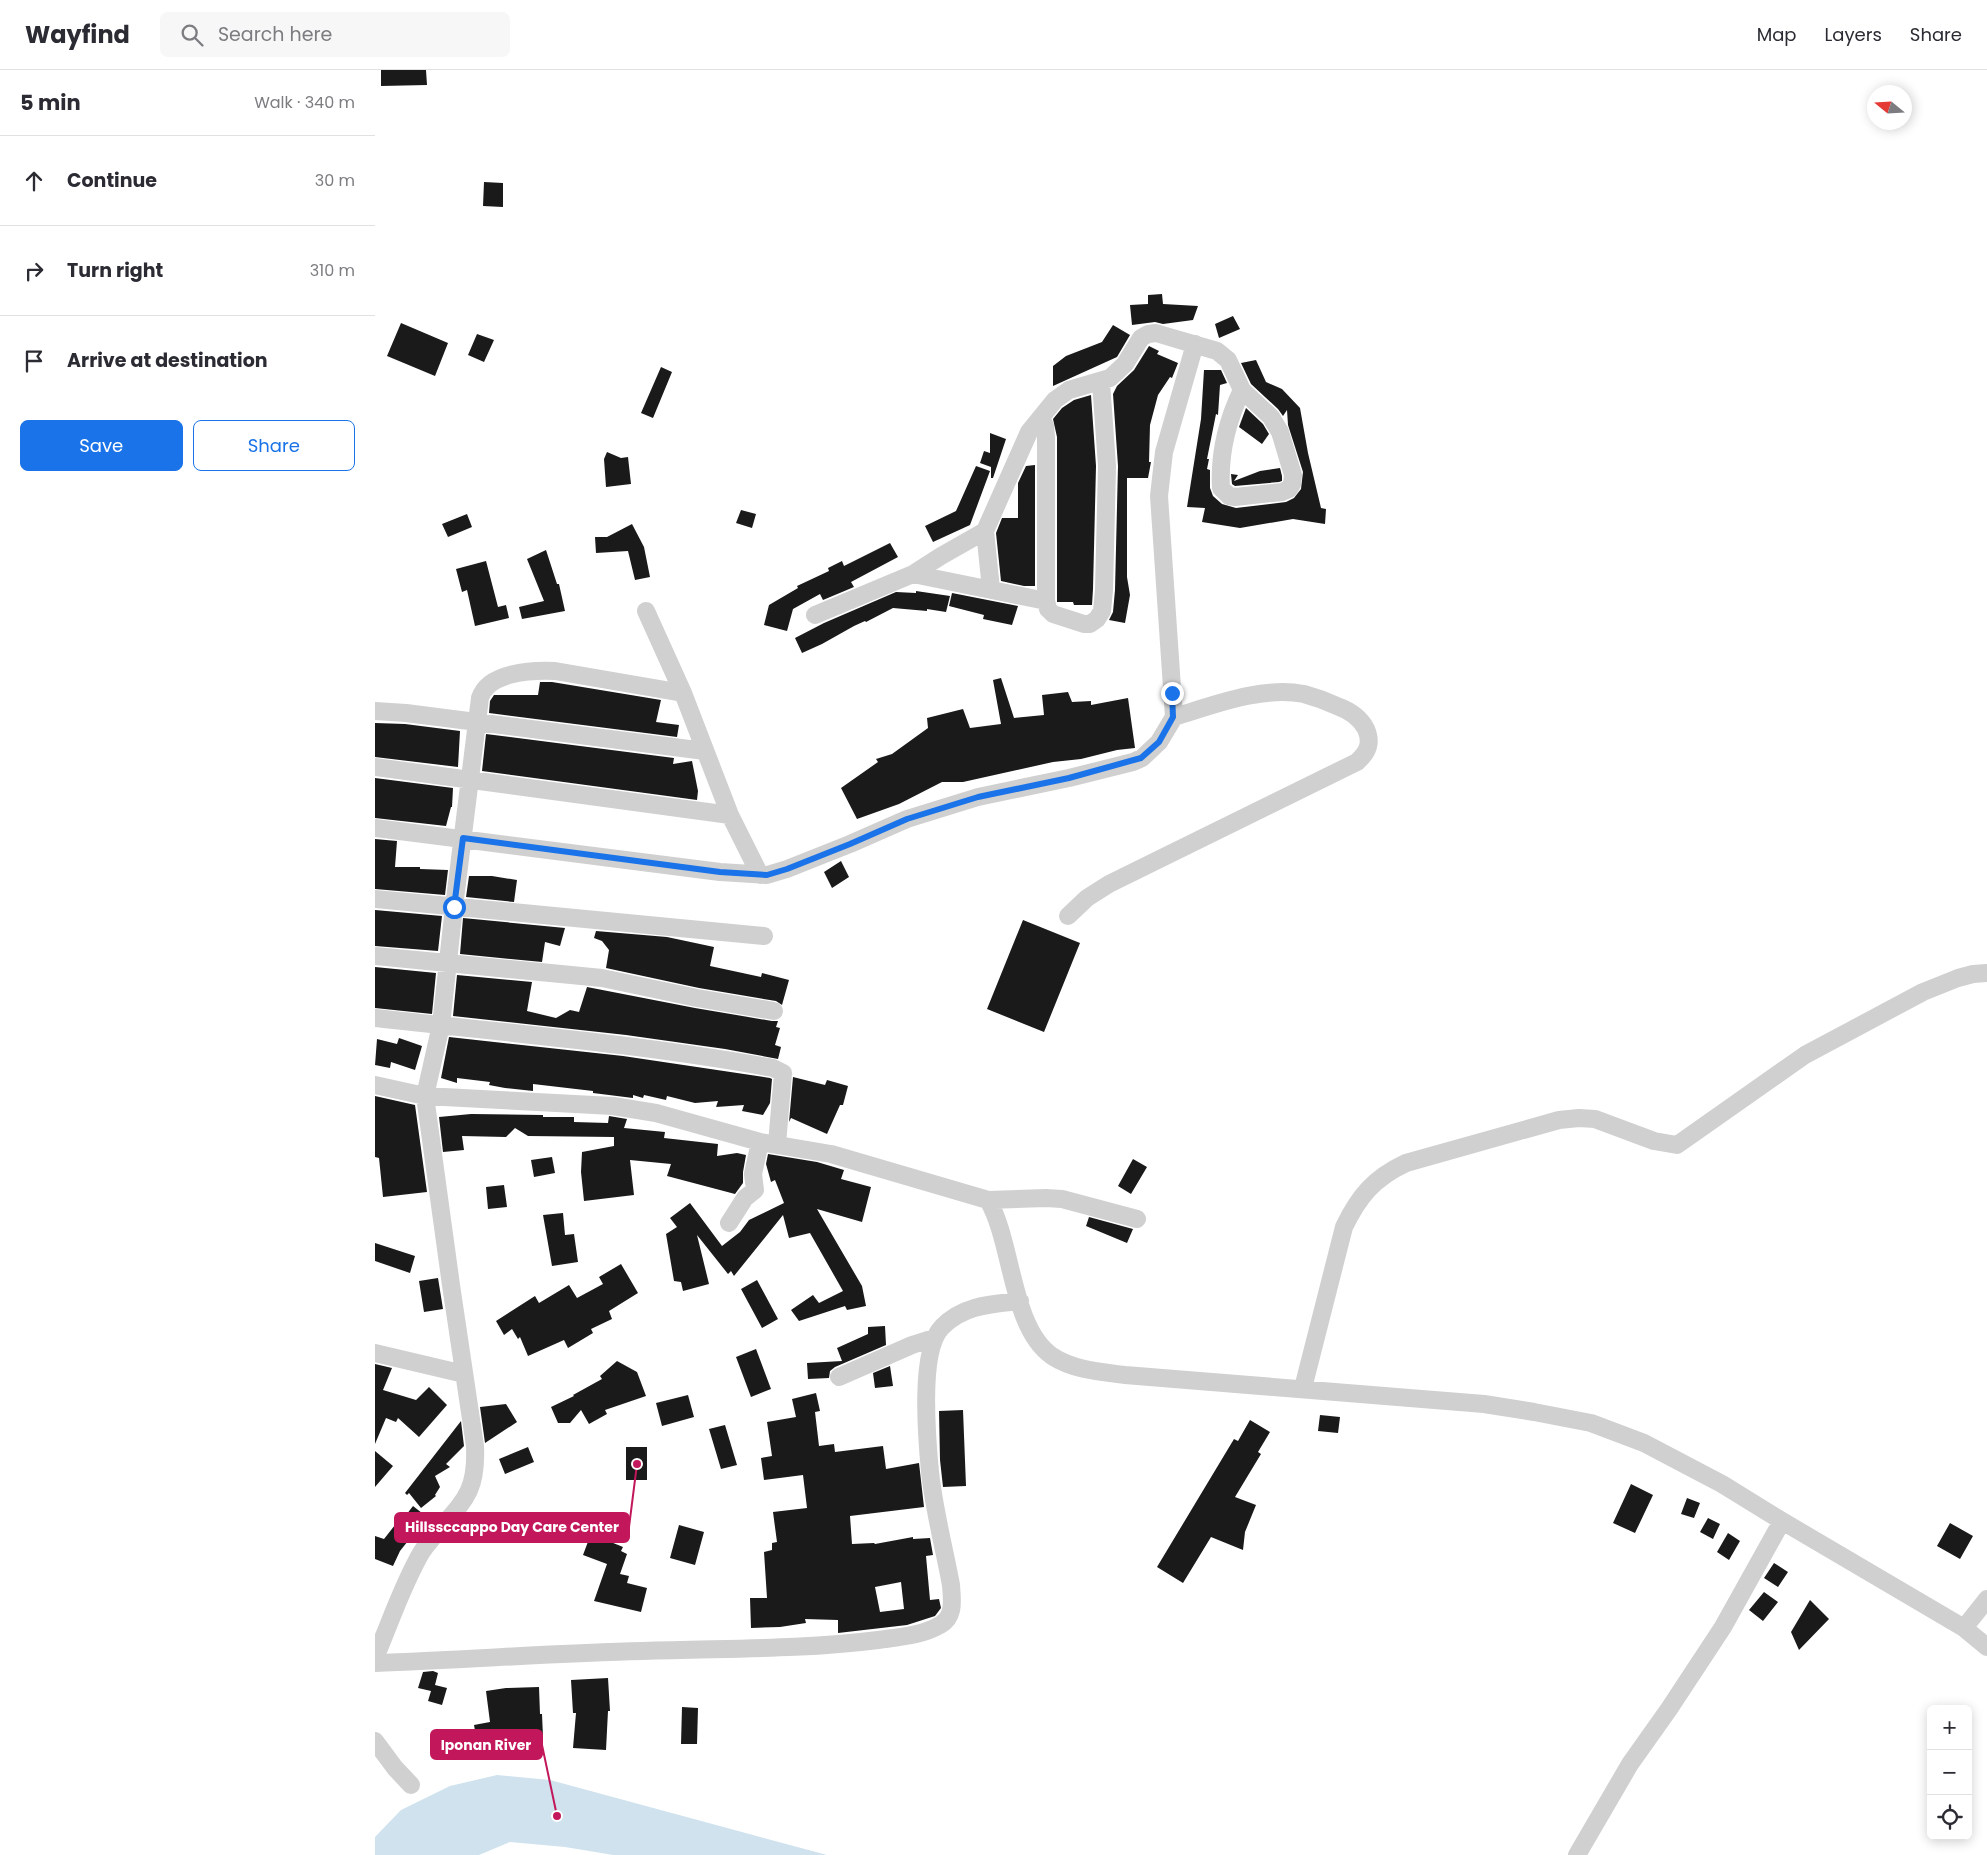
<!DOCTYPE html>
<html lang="en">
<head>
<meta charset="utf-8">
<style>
	:root { --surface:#fff; --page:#f7f7f7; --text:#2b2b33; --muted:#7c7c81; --line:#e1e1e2; --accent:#1a73e8 }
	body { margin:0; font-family:Poppins,sans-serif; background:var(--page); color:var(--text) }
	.controls { position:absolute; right:15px; bottom:15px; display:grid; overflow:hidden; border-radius:8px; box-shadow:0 2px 12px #0003 }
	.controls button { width:45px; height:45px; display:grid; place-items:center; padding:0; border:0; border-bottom:1px solid var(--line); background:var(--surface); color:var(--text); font:25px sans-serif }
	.compass { position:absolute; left:1492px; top:15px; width:45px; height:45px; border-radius:50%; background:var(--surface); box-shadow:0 2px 12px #0003; rotate:288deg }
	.stop { position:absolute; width:15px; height:15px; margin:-11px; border:4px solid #1a73e8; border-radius:50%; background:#fff }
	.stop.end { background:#1a73e8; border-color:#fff; box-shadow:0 1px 5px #0008 }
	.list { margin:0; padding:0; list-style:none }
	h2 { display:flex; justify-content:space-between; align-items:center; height:65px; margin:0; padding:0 20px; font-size:21px }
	h2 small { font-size:16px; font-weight:400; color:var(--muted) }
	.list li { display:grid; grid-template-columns:32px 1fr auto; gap:15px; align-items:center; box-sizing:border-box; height:90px; padding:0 20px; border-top:1px solid var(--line) }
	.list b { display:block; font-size:19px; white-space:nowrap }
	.list em { font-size:16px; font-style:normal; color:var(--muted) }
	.actions { display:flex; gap:10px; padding:15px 20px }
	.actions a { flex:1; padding:11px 0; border:1px solid var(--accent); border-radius:8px; text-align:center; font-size:18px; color:var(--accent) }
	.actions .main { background:var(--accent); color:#fff }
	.icon { flex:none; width:28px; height:28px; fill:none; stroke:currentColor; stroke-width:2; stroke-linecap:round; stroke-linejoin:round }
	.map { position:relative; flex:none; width:1612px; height:1785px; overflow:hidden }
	header { display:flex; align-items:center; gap:30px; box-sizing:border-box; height:70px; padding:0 25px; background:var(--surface); border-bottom:1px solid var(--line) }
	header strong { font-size:24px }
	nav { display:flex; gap:28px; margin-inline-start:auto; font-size:18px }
	.search { width:350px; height:45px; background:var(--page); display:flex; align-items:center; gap:12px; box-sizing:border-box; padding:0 18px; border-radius:8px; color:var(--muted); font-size:19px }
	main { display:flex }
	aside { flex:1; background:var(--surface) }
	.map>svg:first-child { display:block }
</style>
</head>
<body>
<header>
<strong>Wayfind</strong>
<div class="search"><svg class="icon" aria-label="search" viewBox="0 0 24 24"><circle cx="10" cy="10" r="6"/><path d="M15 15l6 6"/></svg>Search here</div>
<nav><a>Map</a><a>Layers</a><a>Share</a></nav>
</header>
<main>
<aside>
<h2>5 min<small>Walk · 340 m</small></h2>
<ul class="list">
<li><svg class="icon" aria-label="ahead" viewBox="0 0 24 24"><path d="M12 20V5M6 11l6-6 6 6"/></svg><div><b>Continue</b></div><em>30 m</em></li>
<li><svg class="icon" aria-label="right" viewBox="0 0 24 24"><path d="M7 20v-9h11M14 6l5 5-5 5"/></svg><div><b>Turn right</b></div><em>310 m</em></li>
<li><svg class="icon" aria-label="arrive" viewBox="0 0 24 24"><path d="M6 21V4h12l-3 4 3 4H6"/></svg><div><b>Arrive at destination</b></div></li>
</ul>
<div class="actions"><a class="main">Save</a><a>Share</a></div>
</aside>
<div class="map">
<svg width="1612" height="1785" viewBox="0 0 1612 1785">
	<rect width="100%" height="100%" fill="#fff"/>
	<path fill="#cfe2ee" d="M122 1705 175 1710 452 1785H238L190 1777 135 1772 104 1785H0V1767L26 1740 75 1716Z"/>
	<path fill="#1a1a1a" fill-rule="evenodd" d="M6 0H51L52 15 6 16Z
		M109 112 128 113V137L108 136Z
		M787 224 788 234 823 236 818 250 788 254 780 252 757 255 755 235 773 234V225Z
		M858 246 865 259 844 268 840 254Z
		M26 253 73 273 60 306 12 286Z
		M738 255 755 265 742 287 678 316V296L691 286 727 272Z
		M102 264 119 270 109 292 93 285Z
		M774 276 784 281 782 284 803 293 797 308 795 307 783 325 775 355 774 392H776L773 408H752V507L755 525 750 553 734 550 738 542 740 520 743 396 738 324 742 316 759 300Z
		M881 290 891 312 907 319 925 338 933 383 946 438 951 439 950 454 918 449 865 458 827 452 830 438 812 437 826 349 829 300H846L852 313 845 315 843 345 841 344 832 389H834L832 399 835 400V418L838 426 847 434 861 438 911 432 919 428 926 419 928 402 913 355 912 340 908 346 903 339 876 314 866 293Z
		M286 297 297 302 278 348 266 343Z
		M716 325 721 396 718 519 717 535H699L698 532H682V367L678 349 687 338 699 330Z
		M871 338 888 354 894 364 887 374 864 357Z
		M615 363 631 369 618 408H616V397L605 393 609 381 615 383Z
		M232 382 246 388 253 387 256 414 231 417 229 389Z
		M660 395V516H649L626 511 621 463 627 448H643V413L651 396Z
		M601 396 615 401 595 455 558 472 550 456 581 441Z
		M905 398 907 406V411L904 412 860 416 857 414 856 404 863 405 859 411 885 401Z
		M366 440 381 444 377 458 361 453Z
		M92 444 97 457 73 467 67 454Z
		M257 454 269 477 275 507 260 510 253 481 221 483 220 467H232Z
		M515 473 523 487 476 512 479 517 448 530 445 524 418 539 412 561 389 555 394 535 423 518 422 516 454 501 453 498 467 491 469 496Z
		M171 480 182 514H184L190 541 147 549 144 537 169 531 152 489Z
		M111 491 123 537 131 535 134 548 100 556 92 520 87 522 81 499Z
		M541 521 575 526 571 542 552 539V541L518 538 491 552 490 551 479 556 447 574 427 583 420 568 449 553 521 522 541 523Z
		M577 523 643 536 637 555 608 549 609 545 574 536Z
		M626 608 639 648 669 645 667 625 693 622 697 632 716 631V635L753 628 760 678 742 680 706 689 678 692 588 712H567L524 734 482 749 466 718 503 692 501 689 517 684 553 658 552 648 588 639 595 658 626 654 618 610Z
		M165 612H177L286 630 281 652 304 655 302 667 114 643 115 631 119 625H163Z
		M0 653 30 654 85 661 83 697 0 687Z
		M111 664 299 688 298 694 317 691 323 721 322 730 107 701Z
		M0 708 78 718 77 737H76L71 756 0 748Z
		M0 769 22 771 20 797H45V799L73 800 70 825 0 819Z
		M466 791 474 807 457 818 449 802Z
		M94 806H117L142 810 139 832 91 827Z
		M0 840 67 846 63 881 0 876Z
		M88 848 190 858 185 876 170 872 167 892 85 884Z
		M648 850 705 873 669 962 612 939Z
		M221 861 292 867 339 877 335 896 386 907 387 903 414 910 407 935 401 931 324 918 231 898 234 880 227 871 219 868Z
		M0 897 61 903 57 944 0 938Z
		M82 905 157 912 152 941 181 948 195 940 204 942 212 917 320 938 397 951H403L401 957 405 958 400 975 406 977 403 989 350 979 251 965 78 946Z
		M74 967 248 986 395 1008 397 1009 395 1033 388 1045 367 1041 369 1035 341 1037 343 1031 320 1033 292 1026 291 1030 269 1025 268 1028 258 1025V1028L218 1023V1021L158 1014V1021L130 1018 114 1015 115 1012 82 1008V1013L66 1008Z
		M24 968 47 976 40 1000 16 992 15 998 0 995 2 969 22 974Z
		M418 1007 450 1015 452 1010 473 1016 468 1035H465L452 1064 416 1048 414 1052Z
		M0 1026 40 1035 52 1122 8 1127 4 1088 0 1087Z
		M96 1044 168 1045V1047H199V1052L233 1053 234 1046 252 1049 249 1058 290 1062 289 1068 343 1074 342 1086 362 1083 371 1085 368 1102V1113L360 1124 292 1106 296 1094 255 1090 259 1125 209 1131 206 1102 207 1082 239 1076V1067L153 1066 140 1058 131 1067 87 1066 89 1080 68 1082 64 1047Z
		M393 1084 442 1092 469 1100 466 1109 496 1117 487 1152 442 1139 487 1216 491 1236 472 1240 470 1236 424 1251 416 1240 438 1225 444 1233 468 1221 435 1163 414 1168 408 1145 359 1206 356 1201 353 1204 322 1165 334 1214 308 1221 306 1212 299 1211 291 1164 302 1157 295 1148 315 1133 347 1176 365 1162 374 1150 409 1133 400 1110 396 1112 391 1094Z
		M177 1087 180 1103 159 1107 156 1090Z
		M758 1089 772 1097 756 1124 743 1116Z
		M129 1115 132 1137 113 1139 111 1117Z
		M188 1143 190 1165 199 1164 203 1192 177 1196 168 1145Z
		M714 1147 758 1159 752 1173 711 1156Z
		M0 1173 40 1186 35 1203 0 1191Z
		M246 1194 263 1223 234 1241 237 1249 216 1259 218 1263 193 1278 189 1270 153 1286 145 1267 143 1269 137 1259 129 1265 121 1251 160 1226 164 1233 194 1215 202 1228 228 1214 224 1207Z
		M63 1208 68 1239 49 1242 44 1211Z
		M382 1210 403 1249 387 1258 366 1219Z
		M510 1256 511 1275 460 1297 455 1301 454 1308 433 1309 432 1293 467 1291 462 1278 493 1264V1257Z
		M381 1279 396 1319 376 1327 361 1287Z
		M242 1291 262 1302 271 1326 230 1340 232 1344 214 1354 206 1340 195 1353H183L176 1337 199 1326 198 1325 227 1309 225 1306Z
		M0 1294 17 1298 8 1320 41 1330 54 1317 72 1335 44 1367 23 1348 21 1352 11 1348 0 1374Z
		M515 1296 518 1316 500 1318 498 1303Z
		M441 1323 445 1341 440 1342 444 1376 459 1374 460 1382 508 1376 511 1399 544 1393 549 1437 475 1446 477 1474 499 1473 500 1474 538 1467V1469L555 1468 558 1485 551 1486 555 1530 564 1529 566 1538 560 1546 532 1555 463 1563V1550L430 1549 431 1553 405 1557 376 1558 375 1528H392L389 1482 397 1480V1473L402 1472 398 1442 432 1438 428 1405 389 1410 386 1388 397 1386 392 1352 421 1347 417 1329ZM526 1512 529 1539 505 1542 500 1517Z
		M313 1325 319 1347 287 1356 281 1333Z
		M131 1334 142 1352 110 1373 105 1337Z
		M588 1340 591 1416 568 1417 565 1390 564 1341Z
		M945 1345 965 1347 963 1363 943 1361Z
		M875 1350 895 1362 883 1382 886 1384 860 1427 881 1435 870 1462 868 1480 836 1467 808 1513 782 1497 859 1369 863 1371Z
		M86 1351 89 1376 71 1394 75 1397 60 1406 65 1417 60 1425 61 1426 46 1438 34 1423 32 1425 30 1423Z
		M350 1355 362 1395 346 1399 334 1359Z
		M153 1377 159 1392 130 1404 124 1389Z
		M251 1377H272V1410H251Z
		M0 1381 18 1396 0 1417Z
		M1256 1414 1278 1425 1260 1463 1238 1453Z
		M1312 1428 1325 1433 1319 1448 1306 1444Z
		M38 1436 52 1447 25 1481 18 1496 0 1489V1466L9 1469 20 1455 22 1457Z
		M1333 1448 1345 1454 1338 1469 1325 1462Z
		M1575 1453 1598 1466 1585 1489 1562 1476Z
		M304 1455 329 1462 320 1495 295 1488Z
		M1353 1463 1365 1471 1354 1490 1342 1482Z
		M226 1468 248 1477 246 1481 252 1484 245 1504 254 1506 252 1513 272 1518 266 1542 219 1531 232 1494 208 1485 214 1469 224 1473Z
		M1399 1493 1413 1502 1403 1517 1389 1508Z
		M1389 1522 1403 1532 1388 1551 1374 1540Z
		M1435 1530 1454 1549 1424 1580 1416 1562Z
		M58 1601 63 1603 60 1615 72 1618 67 1635 53 1631 56 1621 43 1618 48 1602Z
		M233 1608 235 1641H233L231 1680 198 1678 201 1643H198L196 1610Z
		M164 1617 165 1644H167L168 1667 141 1668 143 1673 129 1678 128 1673 103 1678 99 1655 115 1652 111 1621 131 1618Z
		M307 1637 323 1638 322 1674H306Z"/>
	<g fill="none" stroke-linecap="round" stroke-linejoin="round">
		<path stroke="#d0d0d0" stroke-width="18" d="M666 348 670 356 671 367V531
			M610 461 616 519
			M538 504 671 531 673 539 678 544 709 554H715L722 549 727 541 729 520 732 396 726 312
			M271 541 308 623 355 745 385 805
			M440 545 538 504 566 486 610 461 654 362 680 330 694 320 735 308 750 294 766 268 773 264 781 263 791 266 842 281 853 290 867 320 896 347 905 362 918 405 917 414 914 419 907 422 860 427 854 426 846 418C844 383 852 351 867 320
			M0 641 31 643 330 681
			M0 697 355 745
			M0 758 345 802 392 805 412 799 475 774 532 749 603 727 694 708 758 692 767 688 784 672 799 647 784 426 789 382 820 274
			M0 829 389 866
			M693 846 712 828 734 814 982 692C993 682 997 673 991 659 985 647 973 640 962 636 951 631 940 627 929 624 886 616 839 635 799 647
			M0 886 227 908 322 928 399 941
			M0 948C133 963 266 974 398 998L408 1003 402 1074
			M0 1015 50 1026 238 1036 281 1043 385 1072 456 1084 613 1130C638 1173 636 1258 677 1286 698 1300 726 1302 750 1305L1109 1334 1159 1342 1216 1353 1269 1373 1347 1414 1407 1451 1589 1558 1612 1577
			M613 1130 671 1128 687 1129 762 1149
			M354 1153 370 1128 380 1120 378 1104 385 1072
			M0 1283 89 1304
			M464 1307 537 1275 559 1268
			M928 1318 969 1157C984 1126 999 1108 1031 1093L1184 1050 1204 1048 1220 1049 1279 1071 1302 1075 1430 985 1548 922 1583 908 1598 904 1612 903
			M1589 1558 1612 1529
			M0 1588C15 1553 27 1516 46 1483 50 1476 57 1469 62 1462 90 1430 102 1421 100 1376L76 1215 50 1026 66 955 79 837 105 628C113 602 157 600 180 601L308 623
			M0 1593C90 1590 179 1583 268 1581 346 1578 425 1580 503 1570 523 1567 546 1566 565 1555 580 1547 577 1530 576 1515 569 1477 559 1440 555 1402 552 1370 544 1280 567 1257 588 1235 617 1234 645 1231
			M0 1671 20 1698 36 1715
			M1202 1785 1255 1694 1294 1639 1348 1557 1407 1451"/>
	</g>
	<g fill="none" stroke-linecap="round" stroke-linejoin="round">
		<path stroke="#1a73e8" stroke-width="6" d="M79 837 88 768 345 802 392 805 412 799 475 774 532 749 603 727 694 708 766 688 784 672 798 647 797 623"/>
	</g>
	<path fill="none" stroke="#c2185b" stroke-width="2" d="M262 1394L254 1457M182 1746L167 1675"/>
	<g fill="#c2185b" stroke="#fff" stroke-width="2">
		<circle cx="262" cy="1394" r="5"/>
		<circle cx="182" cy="1746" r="5"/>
	</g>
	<g fill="#c2185b" stroke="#c2185b" stroke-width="2">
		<rect x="20" y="1443" width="234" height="29" rx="5"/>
		<rect x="56" y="1660" width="111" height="29" rx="5"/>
	</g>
	<g font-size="14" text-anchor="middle" font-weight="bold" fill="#fff">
		<text x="137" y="1462">Hillssccappo Day Care Center</text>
		<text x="111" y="1680">Iponan River</text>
	</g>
</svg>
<div class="controls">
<button>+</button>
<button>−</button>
<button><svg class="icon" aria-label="locate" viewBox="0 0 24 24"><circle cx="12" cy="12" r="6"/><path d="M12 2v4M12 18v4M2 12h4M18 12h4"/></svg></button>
</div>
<svg class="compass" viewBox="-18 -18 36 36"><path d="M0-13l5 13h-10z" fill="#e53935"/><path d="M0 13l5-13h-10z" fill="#7c7c81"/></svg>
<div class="stop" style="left:79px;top:837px"></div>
<div class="stop end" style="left:797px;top:623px"></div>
</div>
</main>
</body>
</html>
